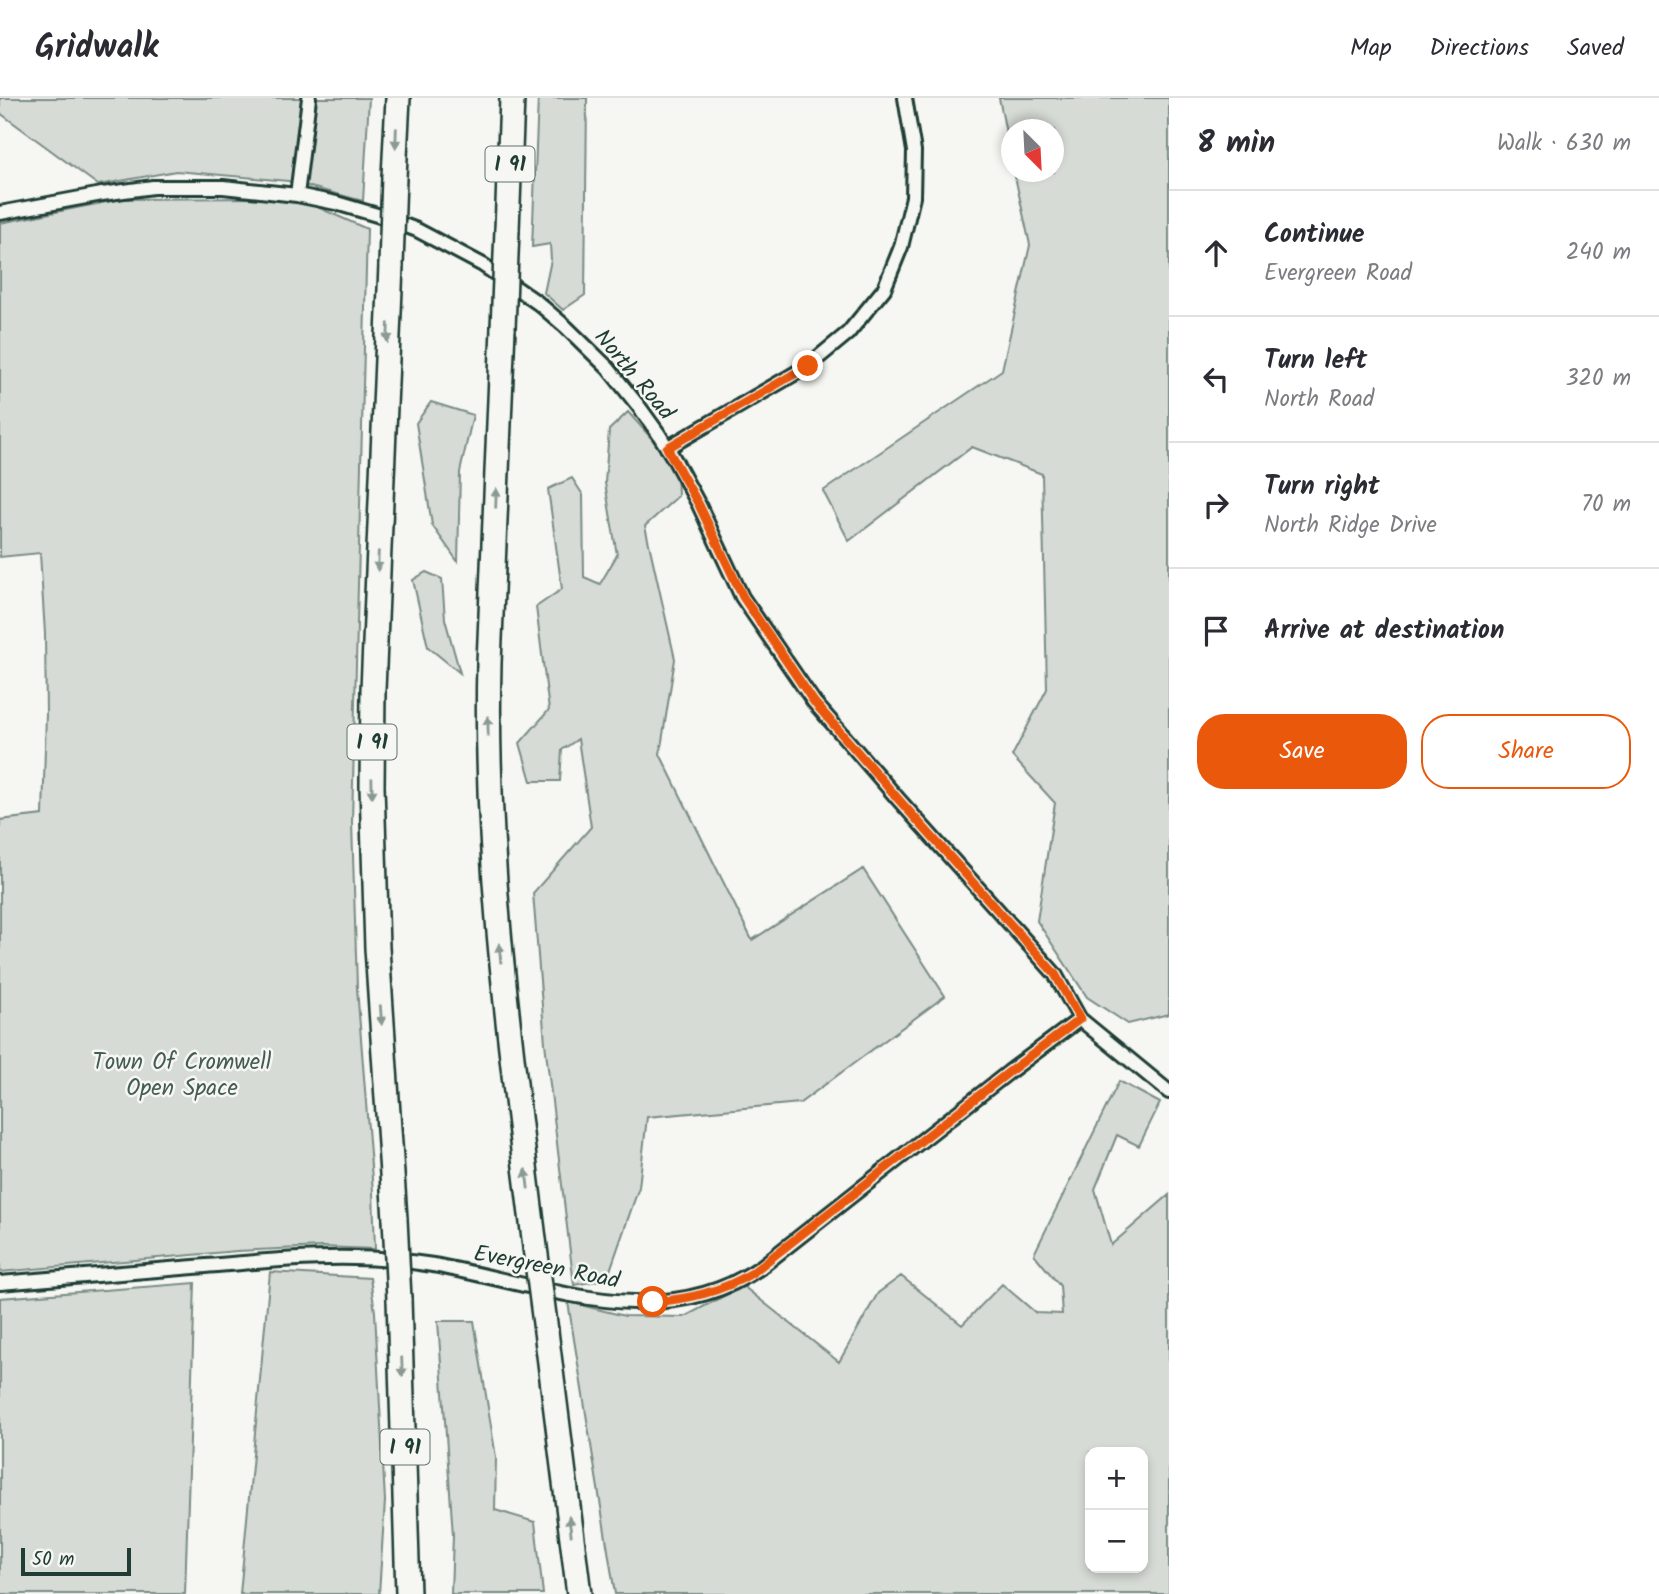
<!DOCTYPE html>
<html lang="en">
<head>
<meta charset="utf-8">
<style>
	:root { --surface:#fff; --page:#f2f2f3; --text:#2b2b33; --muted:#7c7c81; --line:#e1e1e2; --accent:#ea580c }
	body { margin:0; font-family:Kalam,sans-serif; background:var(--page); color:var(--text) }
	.controls { position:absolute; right:21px; bottom:21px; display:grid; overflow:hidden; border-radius:14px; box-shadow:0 4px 10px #0003 }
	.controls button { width:63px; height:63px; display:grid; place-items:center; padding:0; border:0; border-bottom:2px solid var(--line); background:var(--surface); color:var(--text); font:35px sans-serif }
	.compass { position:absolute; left:1001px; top:21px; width:63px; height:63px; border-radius:50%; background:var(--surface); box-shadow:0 4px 10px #0003; rotate:156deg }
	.scale { position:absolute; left:21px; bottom:18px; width:110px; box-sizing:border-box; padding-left:7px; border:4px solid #1f3d34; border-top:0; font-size:19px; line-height:24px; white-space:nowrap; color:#1f3d34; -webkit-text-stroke:5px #f6f6f2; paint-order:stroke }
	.stop { position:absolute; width:21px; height:21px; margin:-16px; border:5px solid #ea580c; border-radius:50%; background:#fff }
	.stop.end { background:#ea580c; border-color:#fff; box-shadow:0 2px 7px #0008 }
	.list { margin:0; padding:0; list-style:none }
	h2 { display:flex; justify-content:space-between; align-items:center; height:91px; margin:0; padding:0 28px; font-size:30px }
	h2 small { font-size:23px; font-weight:400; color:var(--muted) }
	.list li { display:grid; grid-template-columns:46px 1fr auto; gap:21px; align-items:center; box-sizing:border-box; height:126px; padding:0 28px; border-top:2px solid var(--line) }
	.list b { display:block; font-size:26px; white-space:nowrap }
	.list p { margin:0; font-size:23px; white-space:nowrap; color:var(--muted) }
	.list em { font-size:23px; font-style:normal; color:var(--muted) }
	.actions { display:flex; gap:14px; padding:21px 28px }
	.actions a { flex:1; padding:16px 0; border:2px solid var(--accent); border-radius:28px; text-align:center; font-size:24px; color:var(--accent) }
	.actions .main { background:var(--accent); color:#fff }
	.icon { flex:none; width:38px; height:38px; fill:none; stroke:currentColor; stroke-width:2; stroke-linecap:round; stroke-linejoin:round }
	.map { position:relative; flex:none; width:1169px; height:1496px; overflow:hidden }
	header { display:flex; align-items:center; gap:42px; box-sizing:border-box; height:98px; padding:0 35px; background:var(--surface); border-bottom:2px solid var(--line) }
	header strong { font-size:33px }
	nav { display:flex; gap:38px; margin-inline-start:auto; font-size:24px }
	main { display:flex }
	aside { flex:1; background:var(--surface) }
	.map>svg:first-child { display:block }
</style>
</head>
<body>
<header>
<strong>Gridwalk</strong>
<nav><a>Map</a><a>Directions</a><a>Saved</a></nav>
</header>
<main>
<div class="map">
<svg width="1169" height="1496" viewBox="0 0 1169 1496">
	<rect width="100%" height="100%" fill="#f6f6f2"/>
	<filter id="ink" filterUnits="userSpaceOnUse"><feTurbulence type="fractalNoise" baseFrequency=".0143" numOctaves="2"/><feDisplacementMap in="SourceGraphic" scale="14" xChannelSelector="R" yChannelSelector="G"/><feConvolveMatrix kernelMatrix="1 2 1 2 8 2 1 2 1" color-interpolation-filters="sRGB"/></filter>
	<g filter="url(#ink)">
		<path fill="#d6dbd6" stroke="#7a8c85" stroke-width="2" fill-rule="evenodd" d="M0 0H369L363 103 288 83 176 73 98 87 0 15Z
			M538 0H587L585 197 563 212 544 195 551 162 550 146 532 149Z
			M999 0H1169V916L1128 926 1087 899 1037 823 1055 705 1012 658 1047 591 1042 376 972 349 849 443 823 393 1002 272 1030 147 1014 74H1054V32H1012L1011 60Z
			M265 100 306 104 367 131 352 724 357 890 373 1094 375 1151 322 1149 237 1153 0 1174V722L43 717 46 616 45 536 40 455 0 459V125L122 101Z
			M431 304 473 317 460 374 458 464 432 427 416 325Z
			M628 314 677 369 678 398 645 428 675 561 660 656 752 842 863 771 945 898 800 1005 647 1019 639 1089 607 1181 574 1187 545 945 533 795 591 729 578 641 562 652 560 683H531L520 645 549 612 536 509 562 491 548 391 572 380 583 397 584 479 600 486 617 457 605 385 609 332Z
			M426 474 442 481 445 521 460 575 428 549 413 482Z
			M1119 983 1160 1005 1139 1048 1117 1037 1095 1091 1111 1147 1169 1097V1496H615L568 1204 625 1218 684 1219 743 1188 839 1264 878 1195 901 1178 962 1227 1002 1186 1036 1215 1062 1216 1060 1188 1034 1156ZM1090 1354H1143V1470H1090Z
			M270 1174 370 1180 375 1214 385 1403 379 1496H240Z
			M195 1185 185 1496H0V1200Z
			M438 1223H474L496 1359 495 1412 535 1424 543 1496H451L453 1437Z"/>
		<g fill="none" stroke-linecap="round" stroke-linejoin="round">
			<g stroke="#1f3d34" stroke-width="18">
				<path id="street" d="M297 97 309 0
					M0 115 102 96 153 89H223L297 97 336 105 377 117 417 132 483 167 538 205 566 229 608 270 640 310 658 335 673 359 699 407 742 499 814 604 899 702 1055 876 1080 921 1169 994
					M667 350 808 268 848 235 884 191 901 149 913 99 914 53 905 0
					M0 1185C69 1179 137 1174 206 1168 255 1164 305 1159 354 1160 380 1160 407 1163 433 1167 541 1186 660 1239 761 1169L1009 974 1080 921"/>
			</g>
			<g stroke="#1f3d34" stroke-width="28">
				<path id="highway" d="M394 79 398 0
					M507 132 512 0
					M391 167 373 592 372 688 377 850 395 1121
					M503 230 489 565C484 761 511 954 535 1149
					M399 1201 408 1496
					M546 1233 579 1496"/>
			</g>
			<use href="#street" stroke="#f6f6f2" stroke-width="12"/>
			<use href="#highway" stroke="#f6f6f2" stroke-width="23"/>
			<g stroke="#1f3d34" stroke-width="28" stroke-linecap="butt">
				<path id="highway-bridge" d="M391 167 394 79
					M503 230 507 132
					M395 1121 399 1201
					M535 1149 546 1233"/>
			</g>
			<use href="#highway-bridge" stroke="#f6f6f2" stroke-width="23"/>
		</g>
		<defs><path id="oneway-solid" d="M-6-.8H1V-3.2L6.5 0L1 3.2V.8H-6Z" transform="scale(1.75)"/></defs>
		<g fill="#8a9a93">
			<use href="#oneway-solid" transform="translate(396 40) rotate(92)"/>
			<use href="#oneway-solid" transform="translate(388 235) rotate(92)"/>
			<use href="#oneway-solid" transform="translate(496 400) rotate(-88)"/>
			<use href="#oneway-solid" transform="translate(378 463) rotate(92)"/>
			<use href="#oneway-solid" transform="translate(488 628) rotate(-91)"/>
			<use href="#oneway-solid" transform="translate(372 690) rotate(89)"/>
			<use href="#oneway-solid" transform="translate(500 855) rotate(-95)"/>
			<use href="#oneway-solid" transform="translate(381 917) rotate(86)"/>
			<use href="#oneway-solid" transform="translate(527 1081) rotate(-97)"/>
			<use href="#oneway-solid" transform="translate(402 1269) rotate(88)"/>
			<use href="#oneway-solid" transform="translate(570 1428) rotate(-97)"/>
		</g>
	</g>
	<g fill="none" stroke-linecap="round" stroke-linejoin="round" filter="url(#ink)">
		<path stroke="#ea580c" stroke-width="9" d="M653 1204C689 1201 721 1194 752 1175L1009 974 1080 921 1055 876 899 702 814 604 743 499 699 407 667 350 808 268"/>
	</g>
	<g text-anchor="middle" stroke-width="5" stroke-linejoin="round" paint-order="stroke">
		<g fill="#f6f6f2" stroke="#60746d" stroke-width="2">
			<rect x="485.5" y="48.5" width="49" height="35" rx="5"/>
			<rect x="347.5" y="626.5" width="49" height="35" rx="5"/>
			<rect x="380.5" y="1331.5" width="49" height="35" rx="5"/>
		</g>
		<g font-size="21" font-weight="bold" fill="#1f3d34">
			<text x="510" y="73">I 91</text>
			<text x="372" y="651">I 91</text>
			<text x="405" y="1356">I 91</text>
		</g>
		<g font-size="23" fill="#1f3d34" stroke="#f6f6f2">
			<text transform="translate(635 276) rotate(50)" y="8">North Road</text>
			<text transform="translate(547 1168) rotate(11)" y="8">Evergreen Road</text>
		</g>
		<g font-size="23" fill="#445d54" stroke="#f6f6f2">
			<text x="182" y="971">Town Of Cromwell<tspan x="182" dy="26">Open Space</tspan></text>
		</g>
	</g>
</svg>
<div class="controls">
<button>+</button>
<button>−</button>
</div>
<svg class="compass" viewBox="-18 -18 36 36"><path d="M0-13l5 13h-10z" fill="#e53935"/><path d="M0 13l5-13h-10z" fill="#7c7c81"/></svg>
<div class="scale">50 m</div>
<div class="stop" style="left:653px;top:1204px"></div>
<div class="stop end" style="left:808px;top:268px"></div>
</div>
<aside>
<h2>8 min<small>Walk · 630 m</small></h2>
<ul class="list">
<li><svg class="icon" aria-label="ahead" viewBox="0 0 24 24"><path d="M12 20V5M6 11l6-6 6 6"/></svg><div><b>Continue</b><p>Evergreen Road</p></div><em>240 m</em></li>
<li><svg class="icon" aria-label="left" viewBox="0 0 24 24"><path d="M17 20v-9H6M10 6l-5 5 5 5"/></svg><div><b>Turn left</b><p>North Road</p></div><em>320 m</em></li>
<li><svg class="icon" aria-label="right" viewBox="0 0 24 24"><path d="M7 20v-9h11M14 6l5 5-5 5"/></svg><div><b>Turn right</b><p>North Ridge Drive</p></div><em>70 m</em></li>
<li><svg class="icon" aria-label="arrive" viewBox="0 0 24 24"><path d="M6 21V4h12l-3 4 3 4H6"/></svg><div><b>Arrive at destination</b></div></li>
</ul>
<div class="actions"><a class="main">Save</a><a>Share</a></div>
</aside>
</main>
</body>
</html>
